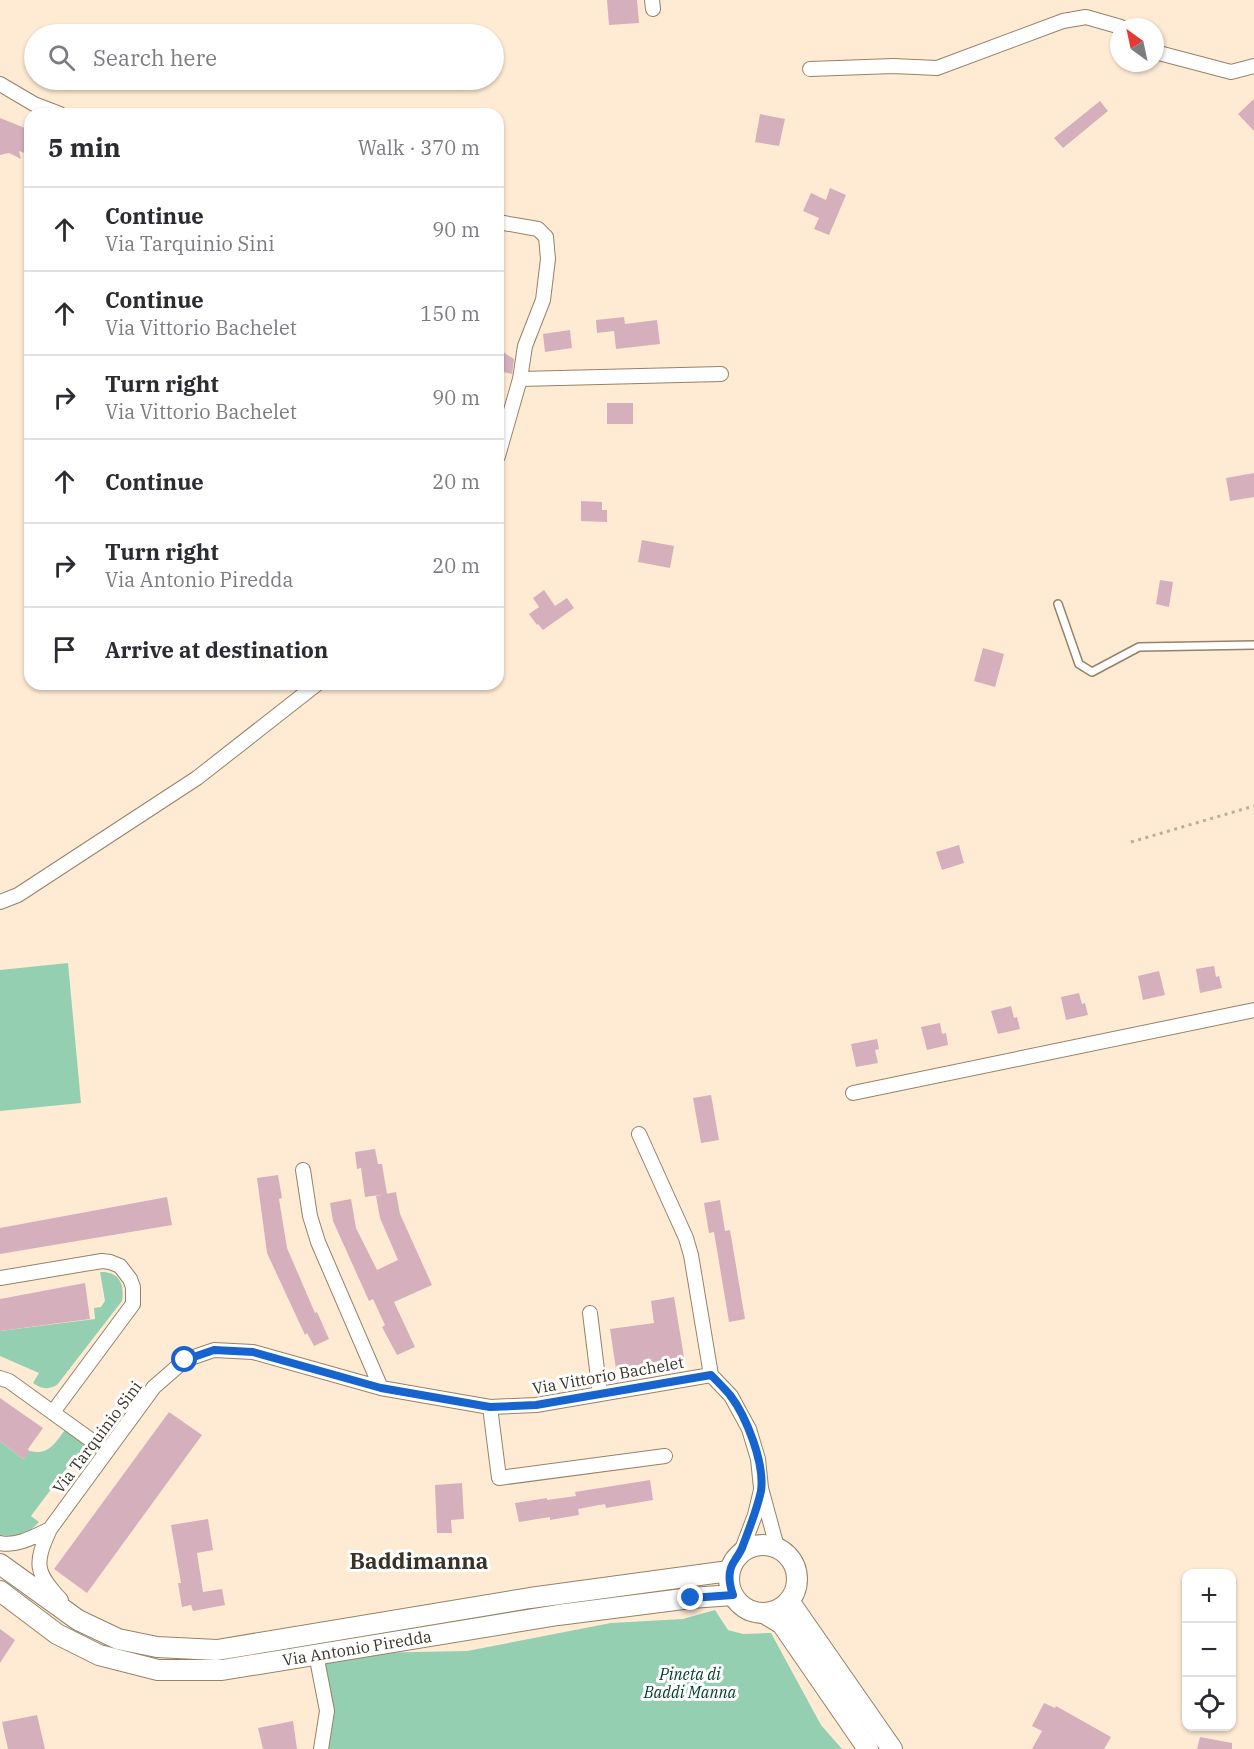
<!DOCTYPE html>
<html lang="en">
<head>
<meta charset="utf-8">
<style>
	:root { --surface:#fff; --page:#f2f2f3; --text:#2b2b33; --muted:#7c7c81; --line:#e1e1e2 }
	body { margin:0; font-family:"IBM Plex Serif",serif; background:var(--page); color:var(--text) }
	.controls { position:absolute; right:18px; bottom:18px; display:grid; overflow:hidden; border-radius:12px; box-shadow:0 2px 4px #0004 }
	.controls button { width:54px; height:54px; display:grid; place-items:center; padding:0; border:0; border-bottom:2px solid var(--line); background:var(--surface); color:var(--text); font:30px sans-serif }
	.compass { position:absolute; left:1110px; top:18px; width:54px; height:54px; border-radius:50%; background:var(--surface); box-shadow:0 2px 4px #0004; rotate:327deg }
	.stop { position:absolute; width:18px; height:18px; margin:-14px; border:4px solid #1864ce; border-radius:50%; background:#fff }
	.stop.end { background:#1864ce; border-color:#fff; box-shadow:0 2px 6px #0008 }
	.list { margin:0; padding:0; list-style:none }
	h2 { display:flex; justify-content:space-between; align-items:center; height:78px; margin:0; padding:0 24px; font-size:26px }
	h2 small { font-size:20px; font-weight:400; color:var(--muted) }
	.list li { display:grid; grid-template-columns:39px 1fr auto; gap:18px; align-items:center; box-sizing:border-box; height:84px; padding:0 24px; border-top:2px solid var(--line) }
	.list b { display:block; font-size:22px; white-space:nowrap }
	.list p { margin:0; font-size:20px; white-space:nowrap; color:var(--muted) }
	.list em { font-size:20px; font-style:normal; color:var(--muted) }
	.icon { flex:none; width:33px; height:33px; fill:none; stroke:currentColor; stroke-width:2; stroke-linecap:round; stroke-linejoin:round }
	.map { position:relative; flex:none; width:1254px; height:1749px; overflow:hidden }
	.search { position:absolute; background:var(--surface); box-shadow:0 2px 4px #0004; left:24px; top:24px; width:480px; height:66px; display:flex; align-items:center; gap:15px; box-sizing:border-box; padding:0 21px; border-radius:33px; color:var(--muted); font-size:22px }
	.panel { position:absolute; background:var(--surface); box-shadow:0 2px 4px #0004; left:24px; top:108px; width:480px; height:582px; border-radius:18px }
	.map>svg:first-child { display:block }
</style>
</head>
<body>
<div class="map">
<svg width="1254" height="1749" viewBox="0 0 1254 1749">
	<rect width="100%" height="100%" fill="#ffebd4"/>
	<path fill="#93cfb0" d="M68 963 81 1103 0 1111V970Z
		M100 1272C119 1271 125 1284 122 1301L57 1385C47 1390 42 1389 33 1383L39 1373 0 1356V1331L95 1319 94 1308 101 1307 105 1301Z
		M65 1430 83 1442 87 1449 84 1463 78 1471 70 1464 31 1516 39 1522C26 1536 18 1538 0 1535V1441L23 1459 30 1451C48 1456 55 1443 65 1430Z
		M715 1610 728 1630 743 1634 771 1633 821 1725 842 1749H321L325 1732 316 1654 467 1651 611 1623 683 1619Z"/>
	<path fill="#d5b0bc" d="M607 0H637L639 23 609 25Z
		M1254 99V131L1238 114Z
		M1100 101 1108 111 1063 148 1054 138Z
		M760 114 785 119 779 146 755 142Z
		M0 118 30 130V155L19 151 21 159 9 153 0 155Z
		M830 188 846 195 829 235 814 229 819 218 803 211 811 193 826 200Z
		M624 317 625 324 657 320 660 344 616 349 614 331 597 333 596 320Z
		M570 330 572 348 545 352 543 334Z
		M503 352 514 359 512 374 499 371Z
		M607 403H633V424H607Z
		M1254 473V497L1230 501 1226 478Z
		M581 501 602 502V510H607V522L581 521Z
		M642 540 674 546 670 568 638 562Z
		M1160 580 1173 582 1169 607 1156 604Z
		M544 590 555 606 567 598 574 608 543 630 538 624 537 625 529 614 539 607 533 598Z
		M983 648 1004 654 995 687 974 681Z
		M959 845 964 863 942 870 936 852Z
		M1214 966 1216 977 1219 976 1222 988 1200 993 1196 969Z
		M1159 971 1165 995 1143 1000 1138 976Z
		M1079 993 1082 1004 1085 1003 1088 1015 1066 1020 1061 997Z
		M1011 1006 1014 1018 1017 1017 1020 1029 998 1034 991 1011Z
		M940 1023 942 1034 946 1033 948 1045 927 1050 921 1027Z
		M877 1039 879 1049 875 1050 878 1063 856 1067 851 1044Z
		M711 1095 719 1140 701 1143 693 1098Z
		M375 1149 378 1164H382L387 1194 365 1197 361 1168 357 1169 355 1152Z
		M278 1175 282 1198 279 1199 287 1248 315 1313 317 1312 329 1339 314 1346 307 1333 305 1335 267 1253 257 1178Z
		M396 1192 400 1214 432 1285 394 1302 415 1347 397 1355 382 1327 385 1325 373 1299 369 1301 333 1221 330 1203 351 1199 356 1228 377 1270 398 1260 380 1218 376 1196Z
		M167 1197 172 1225 0 1254V1228Z
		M720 1200 725 1231 730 1230 745 1319 729 1322 714 1232 709 1233 704 1203Z
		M85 1283 90 1319 0 1331V1299Z
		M674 1297 684 1357 616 1369 610 1329 654 1323 651 1301Z
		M0 1398 43 1428 28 1449 30 1452 23 1459 0 1441Z
		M169 1412 202 1435 87 1593 54 1569Z
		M650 1480 653 1500 606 1508 605 1504 578 1509 579 1515 550 1520V1517L519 1522 515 1503 547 1498V1500L576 1496 575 1492Z
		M462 1483 464 1519 451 1520 452 1533H437L435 1485Z
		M208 1519 213 1550 197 1553 203 1592 222 1589 225 1605 193 1611 191 1605 182 1607 178 1583H181L171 1525Z
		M0 1629 15 1640 0 1663Z
		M1044 1703 1055 1708 1056 1706 1111 1737 1104 1749H1032L1042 1731 1032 1726Z
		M37 1715 45 1749H8L2 1722Z
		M293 1721 297 1749H263L258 1728Z
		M1200 1737 1232 1743V1749H1197Z"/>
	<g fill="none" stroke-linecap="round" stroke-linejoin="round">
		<g stroke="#988167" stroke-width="10">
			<path id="lane" d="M1058 604 1079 664 1092 672 1139 647 1254 645"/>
		</g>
		<g stroke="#988167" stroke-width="16">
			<path id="street" d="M652 0 653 9
				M1155 52 1231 72 1254 66
				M810 69 893 66 937 68 1063 21 1086 17 1121 27
				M0 84 34 104 60 114
				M498 222 538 229 546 237 548 259 543 300 525 346 520 379 498 456
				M520 379 721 374
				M0 902 18 895 197 778 317 684
				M853 1093 1254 1010
				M639 1134 686 1238 691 1255 711 1375
				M303 1170 310 1216 318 1242 381 1388
				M0 1278 102 1261 110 1262 120 1266 130 1279 133 1287V1304L53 1412
				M590 1313 600 1394
				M0 1378 9 1381 106 1451
				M490 1407 499 1478 665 1456
				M0 1543C17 1547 35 1536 50 1529
				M741 1552 755 1515 761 1490
				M61 1600C35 1572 34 1564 50 1529L154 1387 185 1360 214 1350 253 1352 381 1388 490 1407 536 1405 711 1375 731 1396 749 1429 758 1459 761 1488 777 1547
				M316 1654 327 1711 321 1749"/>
		</g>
		<g stroke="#988167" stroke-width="22">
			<g id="secondary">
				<circle cx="763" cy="1579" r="34"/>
				<path d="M0 1564 78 1620 118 1639 157 1647 217 1650 530 1598 729 1571"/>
				<path id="s1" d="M0 1591 57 1634 99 1655 158 1670H222L558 1615 691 1598 733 1595"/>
				<path d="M789 1601 892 1749"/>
				<path d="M764 1613 782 1624 868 1749"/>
			</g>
		</g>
		<path stroke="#bdad9a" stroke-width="3" stroke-dasharray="3 4.5" stroke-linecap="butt" d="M1131 842 1254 806"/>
		<use href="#lane" stroke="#fff" stroke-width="7"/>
		<use href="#street" stroke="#fff" stroke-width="14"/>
		<use href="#secondary" stroke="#fff" stroke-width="20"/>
	</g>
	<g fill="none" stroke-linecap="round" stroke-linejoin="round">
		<path stroke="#1864ce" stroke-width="8" d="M185 1360 214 1350 253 1352 381 1388 490 1407 536 1405 711 1375C717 1381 724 1388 730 1395 746 1416 765 1463 761 1491 757 1510 749 1529 742 1548 740 1553 738 1555 735 1560 727 1571 729 1583 733 1595L691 1598"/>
	</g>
	<g text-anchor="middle" stroke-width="6" stroke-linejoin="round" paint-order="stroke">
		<g font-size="16" fill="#3b3227" stroke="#fff">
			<text transform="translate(608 1375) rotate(-10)" y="6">Via Vittorio Bachelet</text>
			<text transform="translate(97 1437) rotate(-53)" y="6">Via Tarquinio Sini</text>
			<text dy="6" stroke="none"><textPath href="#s1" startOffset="380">Via Antonio Piredda</textPath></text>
		</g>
		<g font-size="16" font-style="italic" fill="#013e28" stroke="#fff">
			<text x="690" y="1680">Pineta di<tspan x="690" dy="18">Baddi Manna</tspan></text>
		</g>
		<g font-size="22" font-weight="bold" fill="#3b3227" stroke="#fff">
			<text x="419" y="1569">Baddimanna</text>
		</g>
	</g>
</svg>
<div class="controls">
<button>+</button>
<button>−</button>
<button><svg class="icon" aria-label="locate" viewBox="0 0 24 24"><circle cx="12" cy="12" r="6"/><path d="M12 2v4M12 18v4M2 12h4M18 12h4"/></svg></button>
</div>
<svg class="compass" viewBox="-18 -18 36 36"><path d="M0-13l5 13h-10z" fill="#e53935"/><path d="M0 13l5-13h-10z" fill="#7c7c81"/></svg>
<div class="stop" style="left:185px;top:1360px"></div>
<div class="stop end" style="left:691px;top:1598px"></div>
<div class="search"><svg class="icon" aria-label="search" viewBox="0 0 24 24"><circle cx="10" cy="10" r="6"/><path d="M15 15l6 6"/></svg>Search here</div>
<section class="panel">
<h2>5 min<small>Walk · 370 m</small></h2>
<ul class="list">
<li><svg class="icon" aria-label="ahead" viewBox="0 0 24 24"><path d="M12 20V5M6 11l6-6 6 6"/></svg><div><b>Continue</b><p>Via Tarquinio Sini</p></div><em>90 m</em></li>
<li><svg class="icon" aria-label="ahead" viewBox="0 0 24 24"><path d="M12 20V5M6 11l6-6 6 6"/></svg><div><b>Continue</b><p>Via Vittorio Bachelet</p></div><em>150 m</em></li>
<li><svg class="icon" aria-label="right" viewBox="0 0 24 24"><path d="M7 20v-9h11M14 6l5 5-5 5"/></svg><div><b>Turn right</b><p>Via Vittorio Bachelet</p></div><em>90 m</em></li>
<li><svg class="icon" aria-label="ahead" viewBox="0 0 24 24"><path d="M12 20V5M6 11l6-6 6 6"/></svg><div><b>Continue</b></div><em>20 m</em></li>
<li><svg class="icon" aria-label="right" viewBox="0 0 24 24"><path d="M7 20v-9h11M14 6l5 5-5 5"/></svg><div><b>Turn right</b><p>Via Antonio Piredda</p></div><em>20 m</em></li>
<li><svg class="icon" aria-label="arrive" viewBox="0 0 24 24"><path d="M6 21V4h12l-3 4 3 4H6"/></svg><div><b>Arrive at destination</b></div></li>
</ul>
</section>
</div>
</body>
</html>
